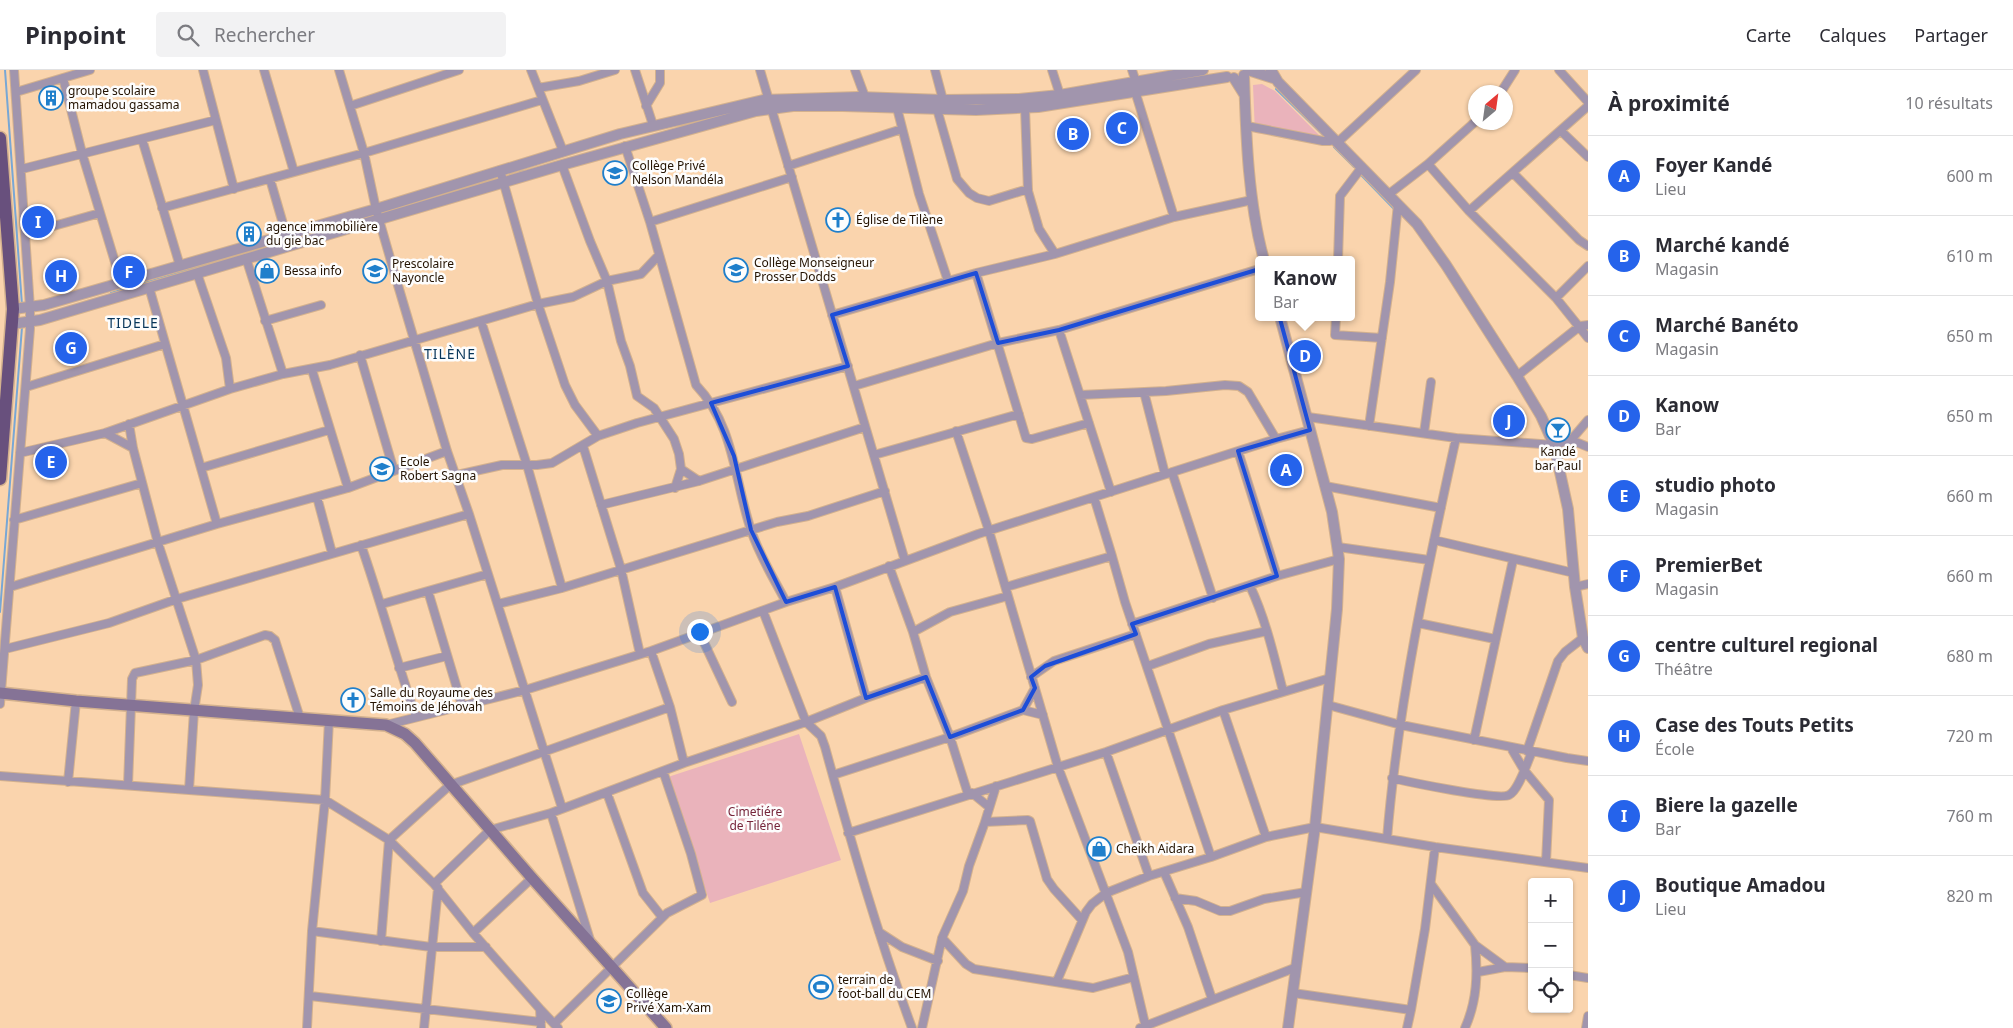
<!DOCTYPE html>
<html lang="fr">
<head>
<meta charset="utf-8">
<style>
	:root { --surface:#fff; --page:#f2f2f3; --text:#2b2b33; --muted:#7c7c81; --line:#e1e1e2; --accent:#2563eb }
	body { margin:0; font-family:"Noto Sans",sans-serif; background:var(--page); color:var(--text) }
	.controls { position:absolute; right:15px; bottom:15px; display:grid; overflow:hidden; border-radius:5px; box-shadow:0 1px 4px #0004 }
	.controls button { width:45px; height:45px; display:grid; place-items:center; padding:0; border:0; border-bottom:1px solid var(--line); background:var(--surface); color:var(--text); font:25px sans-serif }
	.compass { position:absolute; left:1468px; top:15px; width:45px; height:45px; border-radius:50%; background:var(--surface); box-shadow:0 1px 4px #0004; rotate:29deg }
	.you { position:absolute; left:699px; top:561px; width:18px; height:18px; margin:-12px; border:4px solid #fff; border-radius:50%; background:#1a73e8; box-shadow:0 0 0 8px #1a73e833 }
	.badge { display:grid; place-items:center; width:32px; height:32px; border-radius:50%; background:var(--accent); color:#fff; font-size:16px; font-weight:700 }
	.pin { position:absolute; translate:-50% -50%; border:2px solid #fff; box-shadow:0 1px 5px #0006 }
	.popup { position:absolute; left:1255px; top:186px; width:100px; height:65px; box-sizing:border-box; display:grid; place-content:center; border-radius:5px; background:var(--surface); filter:drop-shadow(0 1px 4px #0005); font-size:16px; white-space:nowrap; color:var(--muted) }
	.popup b { font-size:19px; color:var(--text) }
	.popup::after { content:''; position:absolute; left:50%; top:100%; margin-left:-10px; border:10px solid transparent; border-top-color:var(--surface) }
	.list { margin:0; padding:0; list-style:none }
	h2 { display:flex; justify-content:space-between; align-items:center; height:65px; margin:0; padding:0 20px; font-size:21px }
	h2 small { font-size:16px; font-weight:400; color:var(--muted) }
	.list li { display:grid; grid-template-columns:32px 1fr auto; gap:15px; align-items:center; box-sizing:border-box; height:80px; padding:0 20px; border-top:1px solid var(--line) }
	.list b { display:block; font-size:19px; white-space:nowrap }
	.list p { margin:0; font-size:16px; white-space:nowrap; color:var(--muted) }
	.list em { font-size:16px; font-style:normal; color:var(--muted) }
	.icon { flex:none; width:28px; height:28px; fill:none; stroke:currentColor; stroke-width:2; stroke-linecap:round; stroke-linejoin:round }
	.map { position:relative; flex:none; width:1588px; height:958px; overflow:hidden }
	header { display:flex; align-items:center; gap:30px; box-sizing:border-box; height:70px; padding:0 25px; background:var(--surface); border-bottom:1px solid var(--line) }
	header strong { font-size:24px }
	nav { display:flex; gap:28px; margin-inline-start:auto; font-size:18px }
	.search { width:350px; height:45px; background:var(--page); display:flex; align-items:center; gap:12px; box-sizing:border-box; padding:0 18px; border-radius:5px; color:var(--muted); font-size:19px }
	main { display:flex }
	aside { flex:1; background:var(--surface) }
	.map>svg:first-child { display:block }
</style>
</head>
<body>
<header>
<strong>Pinpoint</strong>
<div class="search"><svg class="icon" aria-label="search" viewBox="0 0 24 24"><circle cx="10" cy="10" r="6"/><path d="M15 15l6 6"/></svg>Rechercher</div>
<nav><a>Carte</a><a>Calques</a><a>Partager</a></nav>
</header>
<main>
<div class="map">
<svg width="1588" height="958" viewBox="0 0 1588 958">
	<rect width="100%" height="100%" fill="#fad4ad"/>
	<path fill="#eab3bb" d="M1262 14 1275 21 1323 69 1255 63 1253 15Z
		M799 664 841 790 710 833 668 707Z"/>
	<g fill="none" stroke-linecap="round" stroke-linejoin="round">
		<path stroke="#78a7d5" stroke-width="2" d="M5 0 22 235
			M1276 19 1325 67
			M1334 77 1354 97
			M520 102 525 101
			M1362 106 1395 140
			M307 166 319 161
			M111 223 308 164
			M0 542 22 257"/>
		<g stroke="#d3b18e" stroke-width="10">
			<path id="minor" d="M203 0 234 119
				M264 0 294 102
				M339 0 364 83 376 139 397 212 447 381 469 444 562 738
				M531 0 563 81
				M635 0 653 55
				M760 0 905 491
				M855 0 865 27
				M935 0 943 30
				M1052 0 1060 25
				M1132 0 1136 12
				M1559 0 1588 32
				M63 8 82 83 121 212
				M538 18 579 11 615 0
				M1135 21 1174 147
				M16 22 90 0
				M1501 22 1515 0
				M350 36 459 0
				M646 36 660 13V0
				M897 38 919 124 948 211
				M1025 38 1028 121 1039 159 1055 184
				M937 39 957 109 969 123 977 128 989 131 1028 119
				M1247 56 1323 71H1330L1333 68
				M1561 61 1588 87
				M142 69 180 196
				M1338 72 1416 0
				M625 76 650 152 696 315C735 356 734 410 751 460 759 485 774 509 786 532
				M1428 94 1469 141 1556 228 1588 196
				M562 95 590 171 607 211 621 271 630 296 637 326 654 338 674 369 679 384 681 399 675 418
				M788 96 902 59
				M22 99 216 50
				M500 100 538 234 565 315 575 335 598 366
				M1513 103 1579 170 1588 176
				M270 109 286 164
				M1389 124 1428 94 1476 51
				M162 138 364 83 542 30
				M1469 141 1588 36
				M650 152 792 107
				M25 164 100 143
				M246 188 283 304
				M1338 190 1340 126 1362 97
				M197 203 226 288 230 319
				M976 203 1026 368 1032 369 1089 353
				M149 217 217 454
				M1556 228 1588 268
				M832 245 976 203 1055 184 1174 147 1252 130
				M1336 247 1335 265 1382 268
				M265 251 321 235
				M481 251 527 395 562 518
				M1059 260 1111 422
				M360 285 394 401
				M312 300 348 418
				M1517 306 1580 256 1588 255
				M854 316 998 273 1059 260 1259 199
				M26 317 165 274
				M1144 322 1165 404
				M1080 325 1166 321 1225 315 1239 316 1248 322 1276 369
				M1308 347 1456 368 1554 375 1571 370 1588 377
				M129 354 133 378 158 473 196 590 198 615 194 641 189 720
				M1369 356 1390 212 1398 134
				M956 361 989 461 1058 697 1128 882 1146 958
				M105 363 133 378
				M1424 363 1431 312
				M1571 370 1588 350
				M583 376 621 499 640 584
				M1238 381 1277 506
				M20 383 105 363 230 319 283 304 330 295 538 234 573 227 607 211 641 204 659 185
				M874 385 1019 344
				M201 398 329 360
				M681 399 699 411
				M1172 402 1213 528
				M457 405 502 395H537L552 393 598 366 637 353 848 296
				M1325 416 1441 438
				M317 427 332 483
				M1094 427 1112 486
				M601 435 699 411 865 357
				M14 450 142 413
				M1434 470 1574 503
				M361 475C381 532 396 590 416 647
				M1338 477 1429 490
				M889 496 913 562 926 607 950 667 968 724
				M1250 516C1266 550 1274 586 1283 621
				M10 517 217 454 348 418 447 381
				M835 517 866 628
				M1006 517 1112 486 1125 532 1211 787
				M1575 517 1588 514
				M428 521 462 635
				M382 534 488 504
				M498 534 562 518 777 452 808 446 885 421
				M763 541 806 652 821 666 825 677C851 772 878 866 912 958
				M1418 553 1495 569
				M1132 554 1277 506 1339 489
				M913 562 950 542 1008 526
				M700 564 732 632
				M5 579 109 553 177 529 469 444
				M1148 596 1209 574 1267 561
				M399 598 447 586
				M1031 607 1054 591 1136 564
				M0 634 30 259V238L14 0
				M1328 635 1401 655 1567 688 1588 691
				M1023 640 1035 618
				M1223 640 1266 767
				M329 650 325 730 389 770 434 814 473 863 540 939 541 958
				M386 655 525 620 651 581 786 532 835 517 978 464 1276 369 1310 360
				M1474 670 1513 490
				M1511 678 1524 700 1549 730 1546 792
				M1527 681 1558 591 1565 582 1583 568
				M1106 682 1149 806
				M684 693 806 652 866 628 926 607
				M833 705 950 667 1023 640 1043 645
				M0 706 325 730 312 861 307 958
				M1392 708C1409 712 1499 731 1509 725 1519 720 1527 692 1532 682
				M68 712 76 631
				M128 715 132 609 135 603 196 590 265 565 270 566 275 570 300 648
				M607 723 643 823 662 847
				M972 723 989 737
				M551 743 590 870
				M985 752 1028 750 1030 751 1047 809 1054 819 1082 850
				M848 763 1106 682 1223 640 1330 608
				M1387 769C1398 634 1427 500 1456 368
				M1164 802 1188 857 1212 929
				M434 814 490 760 551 743 684 693 670 637 651 581
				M1431 814 1475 875 1505 897 1532 898
				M1175 828 1196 831 1220 841H1230L1264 829 1306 822
				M312 861 431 877H486
				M879 862 902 877 938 891
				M473 863 532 808
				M942 868 966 894 974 899 1093 918 1134 907
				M381 871 389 770 450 715 670 637
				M1478 902 1505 897
				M1569 905 1588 908
				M1057 911 1086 842 1092 834 1106 823 1149 806 1211 787 1266 767 1315 757 1435 777 1588 798
				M1293 923 1411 940 1407 958
				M310 926 541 952
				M540 939 558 958
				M1411 940 1425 859 1435 777
				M554 954 667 843 702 825 691 784 663 701
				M424 958 438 818
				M922 958 942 868 963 821 969 796 985 752 996 716
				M1140 958 1297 897
				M1465 958C1477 931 1478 904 1475 875
				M1586 958 1588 946"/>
		</g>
		<g stroke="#d3b18e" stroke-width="12">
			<path id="tertiary" d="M1248 0 1276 9
				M1271 0 1278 12 1417 154 1446 195 1517 306 1541 346 1554 375 1568 439 1575 517 1583 568 1588 578
				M1244 5C1246 65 1248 132 1264 190
				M1234 8 1244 24
				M13 239 44 235 376 139 620 64 763 30 859 27 943 30 1019 29 1060 25 1203 0
				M1280 247 1332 442 1339 489 1337 539 1315 757 1288 958
				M12 254 40 250 562 95 756 41 793 36H843L976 40 1038 37 1227 7"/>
		</g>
		<g stroke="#d3b18e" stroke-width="14">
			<path id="secondary" d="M0 623 76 631 386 655 405 664 415 673 532 808 666 958"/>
		</g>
		<g stroke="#d3b18e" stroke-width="15">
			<path id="trunk" d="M0 68 13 239 0 409"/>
		</g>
		<use href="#minor" stroke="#a195ad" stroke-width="8"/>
		<use href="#tertiary" stroke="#a195ad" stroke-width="10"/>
		<use href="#secondary" stroke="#857396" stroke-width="11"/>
		<use href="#trunk" stroke="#68507d" stroke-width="12"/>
	</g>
	<path fill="none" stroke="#1d4ed8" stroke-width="4" stroke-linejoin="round" d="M1266 197 1310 360 1238 381 1277 506 1132 554 1136 564 1045 596 1031 607 1035 618 1023 640 950 667 926 607 866 628 835 517 786 532 751 460 734 386 711 333 848 296 832 245 976 203 998 273 1059 260Z"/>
	<defs>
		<g id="building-ring" transform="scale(1.25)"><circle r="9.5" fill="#fdfdfd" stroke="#1f7fcb" stroke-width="1.5"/><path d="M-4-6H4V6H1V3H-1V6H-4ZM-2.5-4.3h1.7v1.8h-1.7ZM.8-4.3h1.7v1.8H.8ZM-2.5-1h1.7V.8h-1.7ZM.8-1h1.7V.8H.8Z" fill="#1f7fcb"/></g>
		<g id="school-ring" transform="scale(1.25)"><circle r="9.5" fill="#fdfdfd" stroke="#1f7fcb" stroke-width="1.5"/><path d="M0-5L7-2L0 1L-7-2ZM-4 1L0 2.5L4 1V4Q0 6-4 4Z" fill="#1f7fcb"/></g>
		<g id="church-ring" transform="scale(1.25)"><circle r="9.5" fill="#fdfdfd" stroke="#1f7fcb" stroke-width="1.5"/><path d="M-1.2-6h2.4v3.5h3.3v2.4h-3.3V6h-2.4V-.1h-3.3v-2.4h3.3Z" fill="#1f7fcb"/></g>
		<g id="shop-ring" transform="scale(1.25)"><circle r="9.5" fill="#fdfdfd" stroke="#1f7fcb" stroke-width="1.5"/><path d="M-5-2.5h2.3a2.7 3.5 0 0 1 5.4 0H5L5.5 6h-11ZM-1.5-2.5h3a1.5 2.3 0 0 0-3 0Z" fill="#1f7fcb"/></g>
		<g id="bar-ring" transform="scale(1.25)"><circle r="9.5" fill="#fdfdfd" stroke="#1f7fcb" stroke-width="1.5"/><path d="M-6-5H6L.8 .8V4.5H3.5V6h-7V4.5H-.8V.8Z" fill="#1f7fcb"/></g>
		<g id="stadium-ring" transform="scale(1.25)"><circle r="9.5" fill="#fdfdfd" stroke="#1f7fcb" stroke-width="1.5"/><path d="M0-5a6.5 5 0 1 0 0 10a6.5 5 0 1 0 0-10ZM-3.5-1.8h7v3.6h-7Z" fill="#1f7fcb"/></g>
	</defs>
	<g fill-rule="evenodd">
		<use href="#building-ring" x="51" y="28"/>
		<use href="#school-ring" x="615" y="103"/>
		<use href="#church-ring" x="838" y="150"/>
		<use href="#building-ring" x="249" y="164"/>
		<use href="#school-ring" x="736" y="200"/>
		<use href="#shop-ring" x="267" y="201"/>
		<use href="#school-ring" x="375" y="201"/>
		<use href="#bar-ring" x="1558" y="360"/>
		<use href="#school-ring" x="382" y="399"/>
		<use href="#church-ring" x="353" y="630"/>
		<use href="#shop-ring" x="1099" y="779"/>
		<use href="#stadium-ring" x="821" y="917"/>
		<use href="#school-ring" x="609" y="931"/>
	</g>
	<g text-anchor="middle" stroke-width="5" stroke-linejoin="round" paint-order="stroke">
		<g font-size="12" fill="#231201" stroke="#fdfdfd" text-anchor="start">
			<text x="68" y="25">groupe scolaire<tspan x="68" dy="14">mamadou gassama</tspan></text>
			<text x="632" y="100">Collège Privé<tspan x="632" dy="14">Nelson Mandéla</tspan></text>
			<text x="856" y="154">Église de Tilène</text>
			<text x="266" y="161">agence immobilière<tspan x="266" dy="14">du gie bac</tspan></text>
			<text x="754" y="197">Collège Monseigneur<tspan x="754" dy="14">Prosser Dodds</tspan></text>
			<text x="392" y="198">Prescolaire<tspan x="392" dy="14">Nayoncle</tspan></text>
			<text x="284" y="205">Bessa info</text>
			<text x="1558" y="386" text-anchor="middle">Kandé<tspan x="1558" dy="14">bar Paul</tspan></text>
			<text x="400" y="396">Ecole<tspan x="400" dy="14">Robert Sagna</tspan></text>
			<text x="370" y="627">Salle du Royaume des<tspan x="370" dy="14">Témoins de Jéhovah</tspan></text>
			<text x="1116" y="783">Cheikh Aidara</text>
			<text x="838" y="914">terrain de<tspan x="838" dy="14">foot-ball du CEM</tspan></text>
			<text x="626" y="928">Collège<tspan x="626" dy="14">Privé Xam-Xam</tspan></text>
		</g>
		<g font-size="12" fill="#76253a" stroke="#fdfdfd">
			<text x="755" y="746">Cimetiére<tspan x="755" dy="14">de Tiléne</tspan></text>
		</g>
		<g font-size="14" letter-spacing="1" fill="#073559" stroke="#fdfdfd">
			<text x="133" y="258">TIDELE</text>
			<text x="450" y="289">TILÈNE</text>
		</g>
	</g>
</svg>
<div class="controls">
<button>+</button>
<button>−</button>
<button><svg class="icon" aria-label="locate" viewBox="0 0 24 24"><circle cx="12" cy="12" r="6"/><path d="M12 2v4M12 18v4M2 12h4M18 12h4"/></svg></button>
</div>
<svg class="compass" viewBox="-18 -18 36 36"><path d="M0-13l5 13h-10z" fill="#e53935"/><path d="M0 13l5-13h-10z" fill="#7c7c81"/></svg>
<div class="you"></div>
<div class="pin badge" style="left:1286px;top:400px">A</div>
<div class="pin badge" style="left:1073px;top:64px">B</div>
<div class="pin badge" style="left:1122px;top:58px">C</div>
<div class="pin badge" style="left:1305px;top:286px">D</div>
<div class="popup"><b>Kanow</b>Bar</div>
<div class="pin badge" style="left:51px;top:392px">E</div>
<div class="pin badge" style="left:129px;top:202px">F</div>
<div class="pin badge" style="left:71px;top:278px">G</div>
<div class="pin badge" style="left:61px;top:206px">H</div>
<div class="pin badge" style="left:38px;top:152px">I</div>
<div class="pin badge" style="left:1509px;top:351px">J</div>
</div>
<aside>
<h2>À proximité<small>10 résultats</small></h2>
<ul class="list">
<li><span class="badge">A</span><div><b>Foyer Kandé</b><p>Lieu</p></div><em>600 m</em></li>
<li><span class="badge">B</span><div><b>Marché kandé</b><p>Magasin</p></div><em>610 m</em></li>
<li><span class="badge">C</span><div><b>Marché Banéto</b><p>Magasin</p></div><em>650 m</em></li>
<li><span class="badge">D</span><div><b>Kanow</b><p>Bar</p></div><em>650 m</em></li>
<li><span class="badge">E</span><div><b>studio photo</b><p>Magasin</p></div><em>660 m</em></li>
<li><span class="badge">F</span><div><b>PremierBet</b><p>Magasin</p></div><em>660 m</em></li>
<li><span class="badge">G</span><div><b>centre culturel regional</b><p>Théâtre</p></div><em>680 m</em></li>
<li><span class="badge">H</span><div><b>Case des Touts Petits</b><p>École</p></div><em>720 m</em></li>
<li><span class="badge">I</span><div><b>Biere la gazelle</b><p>Bar</p></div><em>760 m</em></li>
<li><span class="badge">J</span><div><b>Boutique Amadou</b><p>Lieu</p></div><em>820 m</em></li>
</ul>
</aside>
</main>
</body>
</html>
